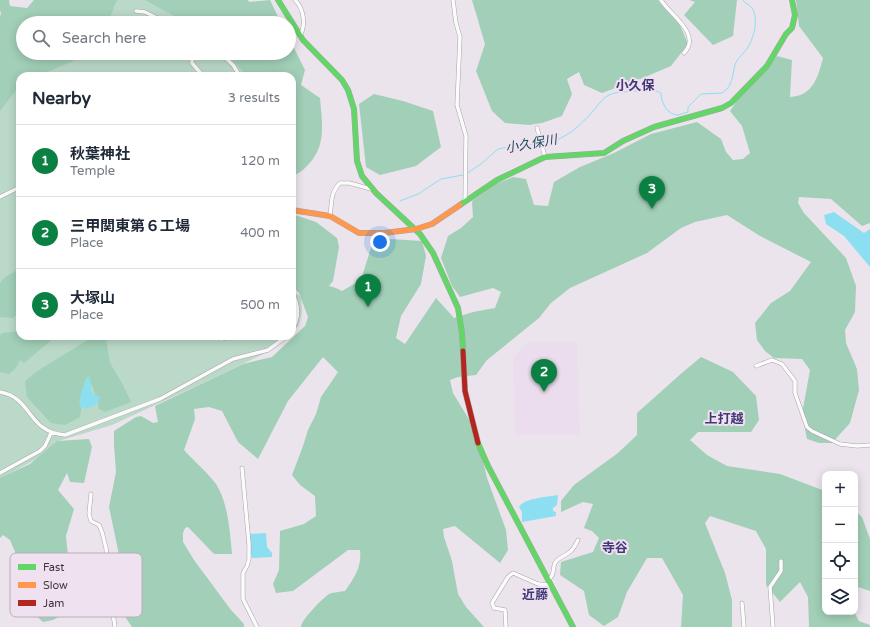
<!DOCTYPE html>
<html lang="en">
<head>
<meta charset="utf-8">
<style>
	:root { --surface:#fff; --page:#f2f2f3; --text:#1f2937; --muted:#747a83; --line:#e0e1e3; --accent:#0b8043 }
	body { margin:0; font-family:"Varela Round","Noto Sans JP",sans-serif; background:var(--page); color:var(--text) }
	.controls { position:absolute; right:12px; bottom:12px; display:grid; overflow:hidden; border-radius:8px; box-shadow:0 2px 10px #0003 }
	.controls button { width:36px; height:36px; display:grid; place-items:center; padding:0; border:0; border-bottom:1px solid var(--line); background:var(--surface); color:var(--text); font:20px sans-serif }
	.you { position:absolute; left:380px; top:242px; width:14px; height:14px; margin:-10px; border:3px solid #fff; border-radius:50%; background:#1a73e8; box-shadow:0 0 0 6px #1a73e833 }
	.badge { display:grid; place-items:center; width:26px; height:26px; border-radius:50%; background:var(--accent); color:#fff; font-size:13px; font-weight:700 }
	.pin { position:absolute; translate:-50% -33px; filter:drop-shadow(0 1px 2px #0008) }
	.pin::after { content:''; position:absolute; top:21px; width:14px; height:12px; background:inherit; clip-path:polygon(0 0,100% 0,50% 100%) }
	.list { margin:0; padding:0; list-style:none }
	h2 { display:flex; justify-content:space-between; align-items:center; height:52px; margin:0; padding:0 16px; font-size:17px }
	h2 small { font-size:13px; font-weight:400; color:var(--muted) }
	.list li { display:grid; grid-template-columns:26px 1fr auto; gap:12px; align-items:center; box-sizing:border-box; height:72px; padding:0 16px; border-top:1px solid var(--line) }
	.list b { display:block; font-size:15px; white-space:nowrap }
	.list p { margin:0; font-size:13px; white-space:nowrap; color:var(--muted) }
	.list em { font-size:13px; font-style:normal; color:var(--muted) }
	.icon { flex:none; width:22px; height:22px; fill:none; stroke:currentColor; stroke-width:2; stroke-linecap:round; stroke-linejoin:round }
	.map { position:relative; flex:none; width:870px; height:627px; overflow:hidden }
	.search { position:absolute; background:var(--surface); box-shadow:0 2px 10px #0003; left:16px; top:16px; width:280px; height:44px; display:flex; align-items:center; gap:10px; box-sizing:border-box; padding:0 14px; border-radius:22px; color:var(--muted); font-size:15px }
	.panel { position:absolute; background:var(--surface); box-shadow:0 2px 10px #0003; left:16px; top:72px; width:280px; height:268px; border-radius:12px }
	.map>svg:first-child { display:block }
</style>
</head>
<body>
<div class="map">
<svg width="870" height="627" viewBox="0 0 870 627">
	<rect width="100%" height="100%" fill="#ece4ec"/>
	<path fill="#ebdded" d="M536 341 577 342 580 435H515L513 358 526 344Z"/>
	<path fill="#bad9c8" d="M104 0H229L254 23H84Z
		M23 53H284L292 76H20V336H288L272 350 192 388 112 425 55 442 49 452 0 479V60Z
		M292 290 301 297 302 312 299 325 292 332Z"/>
	<path fill="#a2cfb7" d="M0 0H9L10 6 27 8 34 0H118L116 2 108 23H23V53H86L71 62 38 76H20V85L0 111V17L1 13 0 10Z
		M145 0H248L249 2 270 0 281 23H187Z
		M472 0H658L659 2 680 25 688 44 671 66 645 77 602 93 584 85 579 72 567 79 572 94 562 116 542 123 529 125 505 123 492 111 476 71 485 44Z
		M689 0H737L733 36 713 45 684 15 695 2Z
		M796 0H870V223L862 226 831 199 799 197 798 203 804 213 846 258 856 286 855 312 845 330 846 343 857 369 859 390 850 423 832 443H819L807 439 802 414 810 370 802 359 774 358 765 351 757 340 755 323 771 303 790 291 811 262 760 236 727 215 695 222 681 228 647 253 570 288 551 303 539 318 487 360 476 375 458 377 450 380 453 393 476 431 487 478 506 530 508 550 500 563 455 526 443 529 444 537 452 561 458 594 466 607 484 627H301C301 620 323 598 329 594 334 592 340 592 345 591 354 578 362 567 360 550H348L293 591 276 593 273 584 279 570 280 531 304 524 316 516 315 496 300 485 292 475 303 446 308 430 316 414 321 397 338 372 323 357 288 401 258 459 238 442 222 411 209 407 194 409 195 419 184 450C194 461 207 472 216 484 228 502 230 533 232 554H214L188 527 185 528 183 533V542L194 560 231 610 244 624V627H132L117 605 119 555 109 507 116 472 114 445V431L136 417 141 416 153 423 158 422 155 406 243 364 272 357 305 326 308 317 299 293 292 286V215H295L316 222 337 238 339 247 333 281 329 286 336 288 342 291 361 280 374 238 422 241 426 256 421 284 401 316 396 338 405 344 436 298 454 318 473 312 495 308 501 292 493 288 460 297 452 286 441 258 448 236 461 228 473 217 472 201 496 184 513 177 526 179 534 205 548 206 554 182 580 167 614 153 651 134 697 122 721 139 726 152 733 160 743 159 750 153 742 126 730 111 750 82 777 56 792 60 790 97C813 96 818 77 823 58L799 26Z
		M289 38 305 70 301 85 320 98C322 123 327 146 307 166 302 171 299 174 292 175V76H247L226 53H289Z
		M374 94 403 101 433 111 441 147 416 166 380 175 366 167 359 104Z
		M20 268V311L13 318 0 317V283L4 278Z
		M20 331V336H56L24 363 20 360 15 369 9 374 0 372V335L3 333Z
		M91 338 106 339 110 363 122 383 131 402 105 412 99 409 96 396 88 376 84 387 80 417 65 425 51 423 27 397 25 381 39 370Z
		M701 357 733 372 756 396 759 420 751 432H698L690 440 707 455 727 466 780 474 825 491V612H854L859 621 870 625V627H809L808 597 800 582 780 602 766 585V549L756 531 710 516 705 523 725 573 732 600V627H681L683 595 662 558H647L627 592 618 617 604 626 589 615 584 591 560 575 561 562 593 552 599 538 592 531 584 528 593 504 583 502 561 512V501L574 485 618 453 637 435V413L683 372Z
		M89 439 92 447 84 483 70 482 67 473 58 490 74 509 66 536 72 593 66 613 53 620 43 622 28 608 19 591V561L10 540 3 535 0 538V478L30 464 57 441Z
		M855 511 862 517 870 539V591L855 586Z"/>
	<path fill="#8cdef1" d="M834 212 864 233 870 229V267L844 236 826 224 824 215Z
		M86 378H90L91 390 94 395 100 397C100 404 92 406 85 409L84 407 81 409 79 400Z
		M558 495 557 505 553 508V511L556 512V516L522 522V512L519 507C524 498 548 497 558 495Z
		M266 533 267 547 272 553V557L252 558 251 555 249 534Z"/>
	<g fill="none" stroke-linecap="round" stroke-linejoin="round">
		<path stroke="#8cdef1" stroke-width="1" d="M543 144C565 140 579 127 594 110 598 105 603 98 609 95 618 91 628 92 637 91 645 90 655 89 661 93 661 102 667 115 678 115 681 114 685 113 688 112V107L701 94 722 93C733 86 732 76 735 65 737 58 744 54 748 47 754 37 759 19 752 8 749 4 745 4 743 0
			M466 174 481 164 498 149 508 147 540 144
			M400 201 418 194 441 179 463 175"/>
		<g stroke="#a9a3a9" stroke-width="4.5">
			<path id="street" d="M295 0C304 9 306 25 300 36
				M453 0 456 23 460 37 457 105 466 136 465 202
				M661 0C670 15 702 34 684 53
				M136 11 145 12 167 23
				M192 53V63L203 76
				M220 53 233 65 240 76
				M537 128 545 157
				M0 197 20 187
				M330 216C332 203 330 193 340 183H349L371 189
				M292 292C299 305 300 317 292 330
				M221 339 234 336
				M756 366 772 360 782 364 795 381V393L807 427 812 431 840 444 857 446 870 445
				M0 392C33 398 27 432 65 435L160 399 233 359 268 350 287 336
				M242 468 249 544V559L247 566 243 573V599L257 627
				M0 473 40 451 45 446 51 433
				M91 494 89 514 91 521 99 525 102 532 106 548 109 587 115 627
				M548 580C555 575 552 570 555 563 558 557 566 556 571 551 574 548 576 544 578 540
				M742 603 744 627
				M506 627 505 610 494 608 492 603 508 577 513 573 538 584 551 585
				M773 627 770 587 781 571V561"/>
		</g>
		<g stroke="#a9a3a9" stroke-width="6">
			<path id="fast" d="M278 0 303 40 342 80 348 90 354 109 357 161 362 176 376 193 420 234 433 253 458 308 462 333 463 351
				M460 205 497 180 545 157 604 153 623 141 654 127 722 108 731 103 767 66 786 34 792 28 795 15 792 0
				M477 441 488 466 573 627"/>
		</g>
		<g stroke="#a9a3a9" stroke-width="6">
			<path id="slow" d="M292 210 330 216 359 233H384L416 229 432 224 460 205"/>
		</g>
		<g stroke="#a9a3a9" stroke-width="6">
			<path id="jam" d="M463 351 465 391 478 443"/>
		</g>
		<use href="#street" stroke="#fcfbfc" stroke-width="3.5"/>
		<use href="#fast" stroke="#63d668" stroke-width="5"/>
		<use href="#slow" stroke="#ff974d" stroke-width="5"/>
		<use href="#jam" stroke="#b3261e" stroke-width="5"/>
	</g>
	<g text-anchor="middle" stroke-width="4" stroke-linejoin="round" paint-order="stroke">
		<g font-size="13" font-weight="bold" fill="#3f3975" stroke="#efe1f0">
			<text x="635" y="90">小久保</text>
			<text x="724" y="423">上打越</text>
			<text x="615" y="552">寺谷</text>
			<text x="535" y="599">近藤</text>
		</g>
		<g font-size="13" font-style="italic" fill="#184d57" stroke="#efe1f0">
			<text transform="translate(531 143) rotate(-10)" y="5">小久保川</text>
		</g>
	</g>
	<rect x="10" y="553" width="132" height="64" rx="6" fill="#efe1f0" stroke="#b9aeba" stroke-width="1"/>
	<rect x="18" y="564" width="18" height="6" fill="#63d668"/>
	<rect x="18" y="582" width="18" height="6" fill="#ff974d"/>
	<rect x="18" y="600" width="18" height="6" fill="#b3261e"/>
	<g font-size="11" fill="#3c363c">
		<text x="43" y="571">Fast</text>
		<text x="43" y="589">Slow</text>
		<text x="43" y="607">Jam</text>
	</g>
</svg>
<div class="controls">
<button>+</button>
<button>−</button>
<button><svg class="icon" aria-label="locate" viewBox="0 0 24 24"><circle cx="12" cy="12" r="6"/><path d="M12 2v4M12 18v4M2 12h4M18 12h4"/></svg></button>
<button><svg class="icon" aria-label="layers" viewBox="0 0 24 24"><path d="M12 4l9 5-9 5-9-5zM3 14l9 5 9-5"/></svg></button>
</div>
<div class="you"></div>
<div class="pin badge" style="left:368px;top:307px">1</div>
<div class="pin badge" style="left:544px;top:392px">2</div>
<div class="pin badge" style="left:652px;top:209px">3</div>
<div class="search"><svg class="icon" aria-label="search" viewBox="0 0 24 24"><circle cx="10" cy="10" r="6"/><path d="M15 15l6 6"/></svg>Search here</div>
<section class="panel">
<h2>Nearby<small>3 results</small></h2>
<ul class="list">
<li><span class="badge">1</span><div><b>秋葉神社</b><p>Temple</p></div><em>120 m</em></li>
<li><span class="badge">2</span><div><b>三甲関東第６工場</b><p>Place</p></div><em>400 m</em></li>
<li><span class="badge">3</span><div><b>大塚山</b><p>Place</p></div><em>500 m</em></li>
</ul>
</section>
</div>
</body>
</html>
